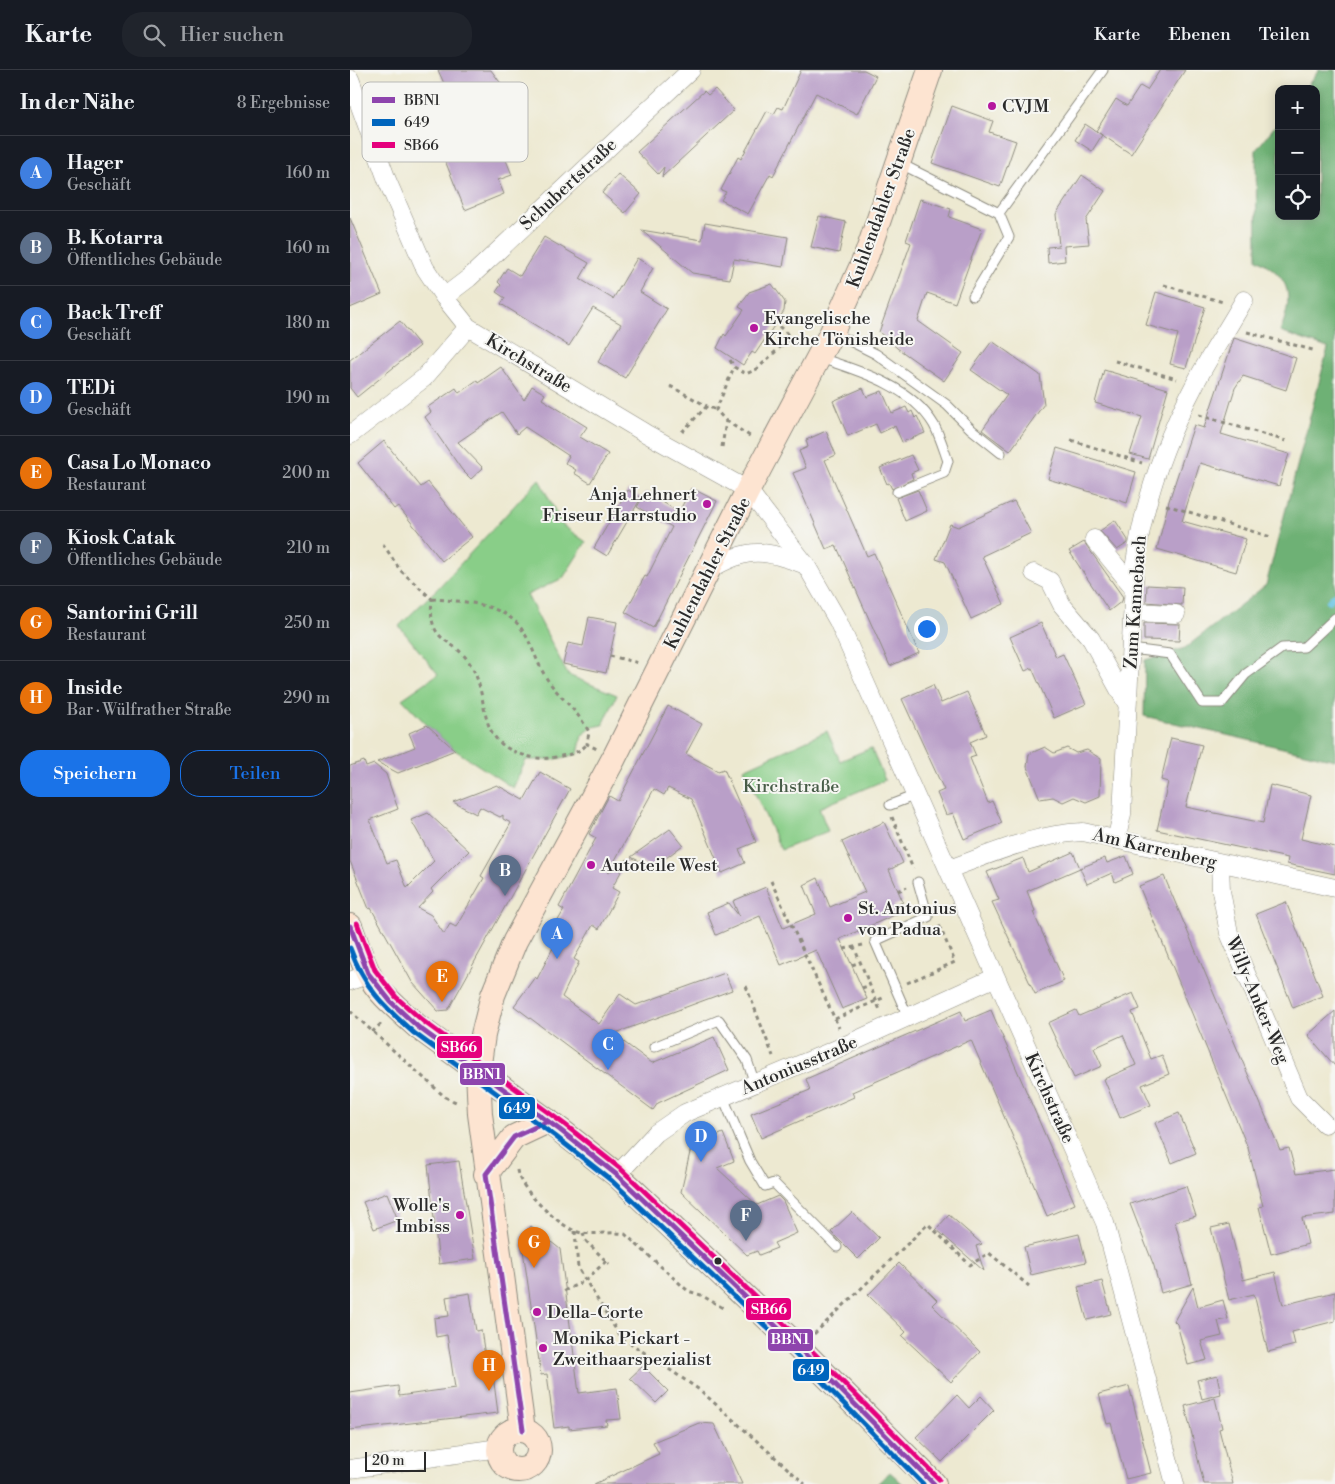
<!DOCTYPE html>
<html lang="de">
<head>
<meta charset="utf-8">
<style>
	:root { --surface:#171b24; --page:#20242c; --text:#f1f3f6; --muted:#9ea1a6; --line:#363941; --accent:#1a73e8 }
	body { margin:0; font-family:"Libre Bodoni",serif; background:var(--page); color:var(--text) }
	.controls { position:absolute; right:15px; top:15px; display:grid; overflow:hidden; border-radius:10px; box-shadow:0 2px 12px #0003 }
	.controls button { width:45px; height:45px; display:grid; place-items:center; padding:0; border:0; border-bottom:1px solid var(--line); background:var(--surface); color:var(--text); font:25px sans-serif }
	.scale { position:absolute; left:15px; bottom:12px; width:61px; box-sizing:border-box; padding-left:5px; border:2px solid #2b2b2b; border-top:0; font-size:14px; line-height:18px; white-space:nowrap; color:#2b2b2b; -webkit-text-stroke:4px #f6f6f2; paint-order:stroke }
	.you { position:absolute; left:576px; top:558px; width:18px; height:18px; margin:-12px; border:4px solid #fff; border-radius:50%; background:#1a73e8; box-shadow:0 0 0 8px #1a73e833 }
	.badge { display:grid; place-items:center; width:32px; height:32px; border-radius:50%; background:var(--accent); color:#fff; font-size:16px; font-weight:700 }
	.pin { position:absolute; translate:-50% -41px; filter:drop-shadow(0 1px 2px #0008) }
	.pin::after { content:''; position:absolute; top:26px; width:18px; height:15px; background:inherit; clip-path:polygon(0 0,100% 0,50% 100%) }
	.list { margin:0; padding:0; list-style:none }
	h2 { display:flex; justify-content:space-between; align-items:center; height:65px; margin:0; padding:0 20px; font-size:21px }
	h2 small { font-size:16px; font-weight:400; color:var(--muted) }
	.list li { display:grid; grid-template-columns:32px 1fr auto; gap:15px; align-items:center; box-sizing:border-box; height:75px; padding:0 20px; border-top:1px solid var(--line) }
	.list b { display:block; font-size:19px; white-space:nowrap }
	.list p { margin:0; font-size:16px; white-space:nowrap; color:var(--muted) }
	.list em { font-size:16px; font-style:normal; color:var(--muted) }
	.actions { display:flex; gap:10px; padding:15px 20px }
	.actions a { flex:1; padding:11px 0; border:1px solid var(--accent); border-radius:20px; text-align:center; font-size:18px; color:var(--accent) }
	.actions .main { background:var(--accent); color:#fff }
	.icon { flex:none; width:28px; height:28px; fill:none; stroke:currentColor; stroke-width:2; stroke-linecap:round; stroke-linejoin:round }
	.map { position:relative; flex:none; width:985px; height:1414px; overflow:hidden }
	header { display:flex; align-items:center; gap:30px; box-sizing:border-box; height:70px; padding:0 25px; background:var(--surface); border-bottom:1px solid var(--line) }
	header strong { font-size:24px }
	nav { display:flex; gap:28px; margin-inline-start:auto; font-size:18px }
	.search { width:350px; height:45px; background:var(--page); display:flex; align-items:center; gap:12px; box-sizing:border-box; padding:0 18px; border-radius:20px; color:var(--muted); font-size:19px }
	main { display:flex }
	aside { flex:1; background:var(--surface) }
	.map>svg:first-child { display:block }
</style>
</head>
<body>
<header>
<strong>Karte</strong>
<div class="search"><svg class="icon" aria-label="search" viewBox="0 0 24 24"><circle cx="10" cy="10" r="6"/><path d="M15 15l6 6"/></svg>Hier suchen</div>
<nav><a>Karte</a><a>Ebenen</a><a>Teilen</a></nav>
</header>
<main>
<aside>
<h2>In der Nähe<small>8 Ergebnisse</small></h2>
<ul class="list">
<li><span class="badge" style="background:#3f7fe0">A</span><div><b>Hager</b><p>Geschäft</p></div><em>160 m</em></li>
<li><span class="badge" style="background:#5c6f8a">B</span><div><b>B. Kotarra</b><p>Öffentliches Gebäude</p></div><em>160 m</em></li>
<li><span class="badge" style="background:#3f7fe0">C</span><div><b>Back Treff</b><p>Geschäft</p></div><em>180 m</em></li>
<li><span class="badge" style="background:#3f7fe0">D</span><div><b>TEDi</b><p>Geschäft</p></div><em>190 m</em></li>
<li><span class="badge" style="background:#e8710a">E</span><div><b>Casa Lo Monaco</b><p>Restaurant</p></div><em>200 m</em></li>
<li><span class="badge" style="background:#5c6f8a">F</span><div><b>Kiosk Catak</b><p>Öffentliches Gebäude</p></div><em>210 m</em></li>
<li><span class="badge" style="background:#e8710a">G</span><div><b>Santorini Grill</b><p>Restaurant</p></div><em>250 m</em></li>
<li><span class="badge" style="background:#e8710a">H</span><div><b>Inside</b><p>Bar · Wülfrather Straße</p></div><em>290 m</em></li>
</ul>
<div class="actions"><a class="main">Speichern</a><a>Teilen</a></div>
</aside>
<div class="map">
<svg width="985" height="1414" viewBox="0 0 985 1414">
	<rect width="100%" height="100%" fill="#f6f6f2"/>
	<filter id="ink" filterUnits="userSpaceOnUse"><feTurbulence type="fractalNoise" baseFrequency=".02" numOctaves="2"/><feDisplacementMap in="SourceGraphic" scale="10" xChannelSelector="R" yChannelSelector="G"/><feConvolveMatrix kernelMatrix="1 2 1 2 8 2 1 2 1" color-interpolation-filters="sRGB"/></filter>
	<filter id="wash" filterUnits="userSpaceOnUse"><feTurbulence type="fractalNoise" baseFrequency=".0096" numOctaves="4" result="noise"/><feDisplacementMap in="SourceGraphic" scale="20" xChannelSelector="R" yChannelSelector="G"/><feGaussianBlur stdDeviation="1.12" result="paint"/><feColorMatrix in="noise" values="0 0 0 0 0 0 0 0 0 0 0 0 0 0 0 0 0 1.4 0 .05"/><feComposite in="paint" operator="in"/></filter>
	<g filter="url(#wash)">
		<rect width="100%" height="100%" fill="#ede9d1"/>
		<path fill="#89ce88" stroke="#5a7c5a" d="M189 409 212 455 236 472 213 508 177 525 218 605 267 625 253 655 243 657 232 665 228 684 202 690H176L163 718 105 680 77 655 52 629 88 604 49 556 89 517Z
			M477 661 490 691 521 678 535 710 469 738 478 761 431 780 394 699Z"/>
		<path fill="#6eb174" stroke="#4c6e50" d="M969 0H985V690L794 646 795 590 835 578 916 515 978 278 930 262C943 227 943 209 907 189L906 80 929 51V146H966V19H955Z
			M540 1402 553 1414H527Z"/>
		<g fill="none" stroke-linecap="round" stroke-linejoin="round">
			<path stroke="#66c3e4" stroke-width="6" d="M979 531 985 525"/>
		</g>
		<g id="blocks">
			<path fill="#b99fc8" d="M88 0H141L152 15 131 28 162 105 148 110 154 124 115 140 79 51 106 40Z
				M451 0H514L526 6 507 44 466 23 423 106 420 104 398 144 371 130 376 122 371 120 388 87 391 89 417 41 424 44 428 37 433 39Z
				M810 0H835L781 84 746 61 766 29 777 36 790 16 797 20Z
				M365 19 384 40 312 107 314 97 308 104 287 82 354 21 358 25Z
				M602 36 643 51 639 62 666 71 650 117 582 93Z
				M735 54 752 65 742 81 725 70Z
				M268 104 291 124 275 143 252 123Z
				M732 105 755 121 736 150 739 174 714 176 715 191 698 193 697 177 709 176 706 144Z
				M570 129 601 139 599 147 632 159 605 233 577 223 568 251 613 283 594 311 547 278 529 262 561 173 556 171Z
				M469 146 496 152 489 183 461 177Z
				M0 148 32 224 0 238Z
				M355 153 438 167 433 197 384 189 380 209 342 203 291 160 352 170Z
				M194 167 239 193 230 209 263 229 287 188 303 198 290 222 317 239 275 308 248 292 271 254 243 238 219 276 151 234 155 228 146 222 151 215 148 212 157 198 170 206Z
				M422 214 435 232 434 241 405 284 402 282 393 295 367 278 374 264 376 266 394 240 389 237 399 222Z
				M806 222 855 237 836 298 820 294 828 264 796 255Z
				M50 251 70 276 7 327 0 318V290Z
				M884 268 946 288 936 320 893 306 885 318 871 364 939 384 929 416 850 393 832 451 896 469 886 502 807 479 819 431 844 355 854 358Z
				M642 271 690 305 694 334 660 381 632 360 657 325 621 300Z
				M151 297 174 330 182 316 195 324 192 329 237 357 230 367 258 384 240 413 224 403 226 400 215 393 219 386 175 357 167 364 152 342 108 372 133 398 121 409 112 400 75 347 81 342 78 337 106 318 109 323 127 310 128 313Z
				M754 300 818 319 798 389 780 384 792 347 745 333Z
				M513 318 517 327 532 321 542 343 556 337 559 343 562 341 565 348 567 346 575 363 552 372 545 356 530 363 526 354 498 366 483 331Z
				M476 361 486 385 475 390 517 486 524 483 569 583 540 596 486 475 476 479 443 403 456 398 449 381 458 377 456 370Z
				M34 371 71 417 78 412 122 467 92 491 48 436 44 439 8 393Z
				M707 378 786 402 777 433 698 409Z
				M561 385 568 400 561 403 563 409 542 419 539 413 537 414 530 398Z
				M341 418 367 431 303 558 275 542 295 506 297 507 322 457 287 437 296 422 329 442Z
				M278 420 291 428 257 486 244 478Z
				M568 420 577 441 555 451 546 428Z
				M664 431 681 463 632 486 654 534 621 549 595 492 586 489 600 454 608 457Z
				M765 450 778 470V473L767 480 750 461Z
				M734 472 773 527 772 531 759 541 719 481Z
				M797 515 833 517 832 535 796 532Z
				M239 547 267 552 256 603 213 594 218 573 233 576Z
				M691 553 706 587 713 584 736 634 704 648 682 598 675 601 660 567Z
				M794 553 830 554 829 571 794 570Z
				M583 615 591 633 617 622 636 665 620 672 626 686 620 688 638 733 642 731 652 753 614 769 603 743 596 745 587 723 594 720 552 629Z
				M318 636 352 654 336 684 368 701 374 699 406 772 389 779 395 793 372 803 341 729 318 718 314 725 304 719 258 803 278 789 262 818 269 822 249 859 243 855 224 889 229 892 212 927 249 954 270 924 286 935 375 903 382 920 263 964 302 993 364 967 379 1000 308 1033 303 1040 164 936 185 907 187 909 206 872 198 868 214 840 209 837 246 768 239 764 259 726 268 731Z
				M77 655 105 680 48 703 27 692 65 677 59 663Z
				M821 668 852 675 836 737 913 753 920 715 961 725 951 769 985 777V804L937 794 938 788 807 760 818 712 811 710Z
				M695 677 704 683 717 678 726 683 737 680 751 689 750 726 736 732 724 727 713 732 703 727 690 729 677 697 679 684Z
				M14 691 16 697 24 694 36 704 48 739 20 750 37 793 46 790 57 818 84 791 61 750 78 743 119 781 81 819 83 822 68 838 81 845 94 864 100 854 106 857 134 808 131 806 161 753 153 749V745L150 747 130 737 126 744 103 732 147 715 174 730 190 702 220 719 98 940 88 941 62 912 21 838 19 839 0 791V696Z
				M534 752 553 793 539 800 553 832 544 836 547 844 490 869 517 929 492 939 466 880 431 895 410 846 366 865 357 842 379 833 389 846 383 831 416 817 433 858 466 844 454 815 468 808 480 837 515 822 492 772Z
				M320 759 333 775 303 798 281 787Z
				M723 782 730 798 677 821 685 841 683 842 714 911 685 924 642 832 649 830 637 802 673 788 678 802Z
				M776 786 783 804 765 812 762 803 737 814 730 798 755 788 757 793Z
				M814 806 930 1080 939 1078 946 1104 985 1099V1144L952 1148 958 1174 921 1184 909 1137 913 1136 898 1078 789 816Z
				M936 832 973 926 943 938 906 844Z
				M783 923 790 939 782 942 801 989 812 985 819 1004 792 1015 801 1035 770 1048 754 1009 786 995 773 965 744 978 752 996 724 1008 698 953 726 940 729 946Z
				M641 940 725 1134 697 1146 621 970 502 1022 504 1027 411 1068 401 1044 460 1020 456 1009 611 941 615 951Z
				M985 941V996L958 965Z
				M829 1043 846 1083 822 1093 805 1053Z
				M373 1063 384 1091 367 1098 407 1135 428 1126 433 1131 447 1163 424 1173 427 1178 409 1185 407 1181 397 1185 331 1122 341 1078Z
				M109 1091 125 1189 89 1194 78 1095Z
				M836 1116 846 1146 825 1152 842 1214 811 1223 804 1196 780 1134Z
				M37 1123 48 1150 24 1159 13 1132Z
				M502 1142 529 1168 508 1189 481 1162Z
				M599 1145 632 1174 626 1176 634 1201 586 1159Z
				M879 1154 893 1210 925 1202 933 1235 985 1222V1251L942 1262 945 1275 918 1282 904 1224 879 1230 861 1158Z
				M181 1156 210 1179 229 1323 267 1318 271 1349 256 1350 257 1355 219 1359V1356L204 1358 197 1304 191 1305 172 1173V1166Z
				M729 1164 736 1192 681 1205 674 1177Z
				M549 1193 587 1230 582 1235 630 1282 601 1312 552 1266 556 1262 518 1225Z
				M752 1211 761 1244 737 1250 728 1217Z
				M843 1217 848 1237 873 1230 878 1249 868 1251 872 1266 851 1271 857 1290 838 1295 827 1254 824 1251Z
				M120 1223 126 1261 131 1260 137 1299 142 1298 148 1343 0 1360V1323L48 1316 49 1326 105 1318 97 1265 86 1267 84 1248 99 1246 96 1227Z
				M293 1296 318 1321 306 1333 280 1308Z
				M867 1305 871 1324 852 1329 847 1310Z
				M779 1316 801 1403 776 1409 761 1353 757 1354 749 1324Z
				M607 1325 619 1338 631 1326 644 1340 592 1392 566 1367Z
				M865 1328 872 1358 869 1359 883 1414H854L835 1336Z
				M349 1353 364 1354 392 1414H244L309 1384 303 1372Z"/>
		</g>
	</g>
	<g filter="url(#ink)">
		<use href="#blocks" fill-opacity="0" stroke="#8c8a7e" stroke-width="1"/>
		<g fill="none" stroke-linecap="round" stroke-linejoin="round">
			<g stroke="#8c8a7e" stroke-width="11">
				<path id="service" d="M549 93 649 143 753 0
					M623 226 659 167 649 143
					M482 262 526 284 597 335 621 359 651 383
					M470 288C510 301 561 316 584 355 590 366 594 380 598 391L594 403 547 422
					M781 579 820 584 852 633H872L896 604 932 578 954 577 985 548
					M540 735 566 725
					M558 947 525 871 578 847 568 812
					M304 977 369 950 397 990 405 1014
					M373 1027 400 1091 415 1116 424 1113 487 1177"/>
			</g>
			<g stroke="#8c8a7e" stroke-width="19">
				<path id="minor" d="M0 9 37 110 75 198 94 227 118 257 295 363 398 420 456 495 488 551 755 1153 825 1414
					M94 227 119 208 341 0
					M0 365 74 308 118 257
					M744 469 784 518
					M359 500C399 476 414 480 456 495
					M684 503 700 511 712 535 741 569 777 634
					M783 542 826 544
					M767 767 772 744 785 493C794 431 815 371 844 316 859 286 878 259 894 230
					M870 793 871 821 879 863 949 1028 975 1054
					M599 799C644 783 685 764 733 762L985 818
					M0 911 19 904
					M267 1105 306 1063 335 1043 496 975 646 907
					M0 1399 149 1378"/>
			</g>
			<g stroke="#8c8a7e" stroke-width="26">
				<path id="secondary" d="M0 856C6 872 11 888 18 903 29 925 51 941 68 957L210 1060 267 1105 449 1278 584 1414
					M136 1104 164 1067 198 1051
					M149 1380a20 20 0 1 1 40 0a20 20 0 1 1-40 0Z
					M173 1360 130 1044 128 1001 133 965 143 925 165 871 264 688 398 420 482 262 517 184 580 0"/>
			</g>
			<path stroke="#8c8a7e" stroke-width="3" stroke-dasharray="4 4" stroke-linecap="butt" d="M814 215 873 232
				M423 251 441 267 440 268 452 274
				M897 262 966 281
				M380 290 384 297 396 304 407 299 440 268
				M765 291 827 309
				M320 316 357 336
				M849 345 936 371
				M376 351 403 368
				M332 362 357 336 366 340
				M721 370 792 393
				M372 377 376 351 366 340 384 297
				M816 435 921 467
				M33 474 50 500 82 529C77 578 104 564 122 597 140 630 126 668 168 683 178 687 188 689 198 688 212 686 228 685 237 674
				M82 529C111 531 156 533 173 561 183 576 187 594 197 609 210 628 228 641 239 662L237 674 247 679
				M260 586 289 593
				M542 747 563 799
				M421 811 489 958
				M548 821 557 817
				M513 875 504 877 530 940
				M494 879 504 877
				M502 895 510 892
				M557 913 605 892 589 855
				M396 916 423 986
				M512 918 520 915
				M0 941 95 1027 108 1033
				M485 949 535 927
				M22 962 33 952
				M167 1100C169 1119 213 1161 232 1163 247 1165 261 1161 275 1164L338 1221 351 1225 373 1238
				M225 1161 228 1198 270 1266 351 1321 455 1414
				M233 1163 235 1170 259 1194
				M214 1221 236 1210 256 1191
				M464 1264 578 1154 620 1195 639 1183 679 1216"/>
			<use href="#service" stroke="#fff" stroke-width="9"/>
			<use href="#minor" stroke="#fff" stroke-width="18"/>
			<use href="#secondary" stroke="#fde4d1" stroke-width="24"/>
			<g stroke="#f6f6f2" stroke-width="9">
				<path id="bus-1" d="M0 856 18 903 41 932 68 957 210 1060 267 1105 449 1278 584 1414
					M173 1360 136 1104 164 1067 198 1051"/>
			</g>
			<g stroke="#f6f6f2" stroke-width="9">
				<path id="bus-2" d="M0 878C14 917 33 936 64 963L205 1066 262 1111 444 1283 573 1414"/>
			</g>
			<g stroke="#f6f6f2" stroke-width="9">
				<path id="bus-3" d="M7 853 25 900 46 927 73 951 214 1054 272 1100 454 1273 589 1409"/>
			</g>
			<use href="#bus-1" stroke="#8e44ad" stroke-width="5"/>
			<use href="#bus-2" stroke="#0065bd" stroke-width="5"/>
			<use href="#bus-3" stroke="#e5007d" stroke-width="5"/>
		</g>
	</g>
	<g fill="#b5179e" stroke="#f6f6f2" stroke-width="2">
		<circle cx="642" cy="36" r="5"/>
		<circle cx="404" cy="258" r="5"/>
		<circle cx="357" cy="434" r="5"/>
		<circle cx="241" cy="795" r="5"/>
		<circle cx="498" cy="848" r="5"/>
		<circle cx="110" cy="1145" r="5"/>
		<circle cx="187" cy="1242" r="5"/>
		<circle cx="193" cy="1278" r="5"/>
	</g>
	<circle fill="#2b2b2b" stroke="#f6f6f2" stroke-width="2" cx="368" cy="1191" r="4.5"/>
	<g text-anchor="middle" stroke-width="4" stroke-linejoin="round" paint-order="stroke">
		<g font-size="18" fill="#2b2b2b" stroke="#f6f6f2" text-anchor="start">
			<text x="652" y="42">CVJM</text>
			<text x="414" y="254">Evangelische<tspan x="414" dy="21">Kirche Tönisheide</tspan></text>
			<text x="347" y="430" text-anchor="end">Anja Lehnert<tspan x="347" dy="21">Friseur Harrstudio</tspan></text>
			<text x="251" y="801">Autoteile West</text>
			<text x="508" y="844">St. Antonius<tspan x="508" dy="21">von Padua</tspan></text>
			<text x="100" y="1141" text-anchor="end">Wolle's<tspan x="100" dy="21">Imbiss</tspan></text>
			<text x="197" y="1248">Della-Corte</text>
			<text x="203" y="1274">Monika Pickart -<tspan x="203" dy="21">Zweithaarspezialist</tspan></text>
		</g>
		<g font-size="18" fill="#2b2b2b" stroke="#f6f6f2">
			<text transform="translate(218 114) rotate(-43)" y="6">Schubertstraße</text>
			<text transform="translate(531 138) rotate(-70)" y="6">Kuhlendahler Straße</text>
			<text transform="translate(179 293) rotate(31)" y="6">Kirchstraße</text>
			<text transform="translate(357 503) rotate(-63)" y="6">Kuhlendahler Straße</text>
			<text transform="translate(785 532) rotate(-86)" y="6">Zum Kannebach</text>
			<text transform="translate(805 778) rotate(13)" y="6">Am Karrenberg</text>
			<text transform="translate(908 930) rotate(67)" y="6">Willy-Anker-Weg</text>
			<text transform="translate(449 995) rotate(-23)" y="6">Antoniusstraße</text>
			<text transform="translate(700 1028) rotate(66)" y="6">Kirchstraße</text>
		</g>
		<g font-size="18" fill="#475c47" stroke="#f6f6f2">
			<text x="441" y="722">Kirchstraße</text>
		</g>
	</g>
	<rect x="12" y="12" width="166" height="80" rx="8" fill="#f6f6f2" stroke="#b9b9b6" stroke-width="1"/>
	<rect x="22" y="27" width="23" height="6" fill="#8e44ad"/>
	<rect x="22" y="49" width="23" height="7" fill="#0065bd"/>
	<rect x="22" y="72" width="23" height="6" fill="#e5007d"/>
	<g font-size="14" fill="#2b2b2b">
		<text x="54" y="35">BBN1</text>
		<text x="54" y="57">649</text>
		<text x="54" y="80">SB66</text>
	</g>
	<g stroke="#f6f6f2" stroke-width="2">
		<rect x="86" y="965" width="47" height="24" rx="5" fill="#e5007d"/>
		<rect x="109" y="992" width="47" height="24" rx="5" fill="#8e44ad"/>
		<rect x="148" y="1026" width="38" height="24" rx="5" fill="#0065bd"/>
		<rect x="395" y="1227" width="47" height="24" rx="5" fill="#e5007d"/>
		<rect x="417" y="1258" width="47" height="24" rx="5" fill="#8e44ad"/>
		<rect x="442" y="1288" width="38" height="24" rx="5" fill="#0065bd"/>
	</g>
	<g font-size="14" text-anchor="middle" font-weight="bold" fill="#fff">
		<text x="109" y="982">SB66</text>
		<text x="132" y="1009">BBN1</text>
		<text x="167" y="1043">649</text>
		<text x="419" y="1244">SB66</text>
		<text x="440" y="1274">BBN1</text>
		<text x="461" y="1305">649</text>
	</g>
</svg>
<div class="controls">
<button>+</button>
<button>−</button>
<button><svg class="icon" aria-label="locate" viewBox="0 0 24 24"><circle cx="12" cy="12" r="6"/><path d="M12 2v4M12 18v4M2 12h4M18 12h4"/></svg></button>
</div>
<div class="scale">20 m</div>
<div class="you"></div>
<div class="pin badge" style="left:207px;top:889px;background:#3f7fe0">A</div>
<div class="pin badge" style="left:155px;top:826px;background:#5c6f8a">B</div>
<div class="pin badge" style="left:258px;top:1000px;background:#3f7fe0">C</div>
<div class="pin badge" style="left:351px;top:1092px;background:#3f7fe0">D</div>
<div class="pin badge" style="left:92px;top:932px;background:#e8710a">E</div>
<div class="pin badge" style="left:396px;top:1171px;background:#5c6f8a">F</div>
<div class="pin badge" style="left:184px;top:1198px;background:#e8710a">G</div>
<div class="pin badge" style="left:139px;top:1321px;background:#e8710a">H</div>
</div>
</main>
</body>
</html>
